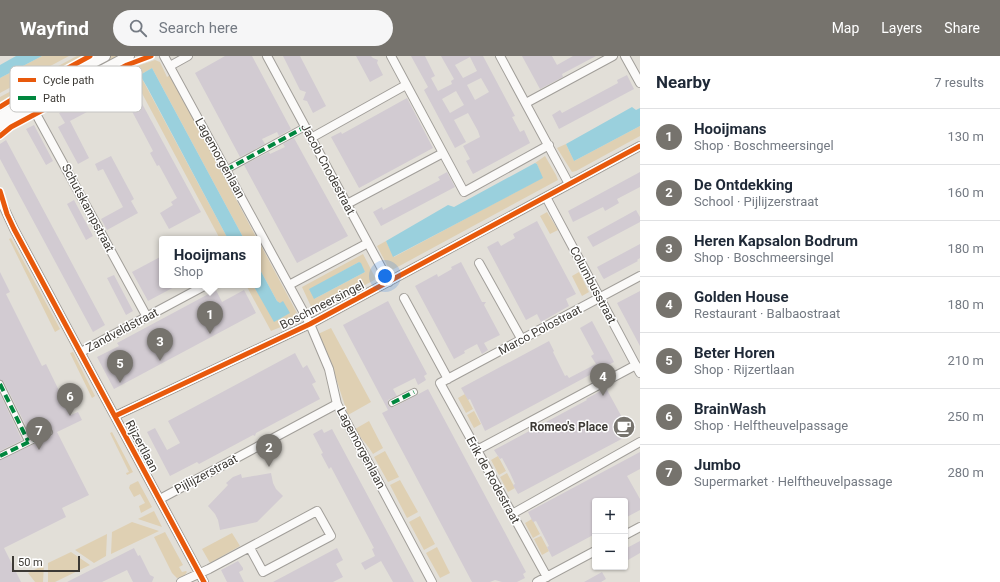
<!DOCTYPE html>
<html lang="en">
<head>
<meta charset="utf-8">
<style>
	:root { --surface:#fff; --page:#f6f6f7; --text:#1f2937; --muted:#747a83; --line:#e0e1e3; --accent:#76736d }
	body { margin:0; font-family:Roboto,sans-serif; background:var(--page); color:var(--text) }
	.controls { position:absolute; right:12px; bottom:12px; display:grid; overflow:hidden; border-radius:4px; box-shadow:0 1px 3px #0004 }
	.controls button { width:36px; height:36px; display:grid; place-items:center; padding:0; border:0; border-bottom:1px solid var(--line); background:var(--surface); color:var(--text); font:20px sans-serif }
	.scale { position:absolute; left:12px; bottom:10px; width:68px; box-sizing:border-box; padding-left:4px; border:2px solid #3c3934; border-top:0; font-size:11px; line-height:14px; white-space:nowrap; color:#3c3934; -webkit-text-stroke:3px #fff; paint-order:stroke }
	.you { position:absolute; left:385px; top:220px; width:14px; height:14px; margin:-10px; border:3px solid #fff; border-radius:50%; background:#1a73e8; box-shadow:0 0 0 6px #1a73e833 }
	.badge { display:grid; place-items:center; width:26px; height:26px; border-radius:50%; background:var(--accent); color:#fff; font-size:13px; font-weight:700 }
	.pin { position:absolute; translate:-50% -33px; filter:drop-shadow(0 1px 2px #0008) }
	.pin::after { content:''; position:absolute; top:21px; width:14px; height:12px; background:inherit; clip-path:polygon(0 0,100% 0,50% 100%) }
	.popup { position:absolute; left:159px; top:180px; width:102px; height:52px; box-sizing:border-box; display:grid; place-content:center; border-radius:4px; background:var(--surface); filter:drop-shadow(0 1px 3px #0005); font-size:13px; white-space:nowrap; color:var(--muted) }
	.popup b { font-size:15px; color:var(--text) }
	.popup::after { content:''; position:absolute; left:50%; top:100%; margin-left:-8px; border:8px solid transparent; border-top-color:var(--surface) }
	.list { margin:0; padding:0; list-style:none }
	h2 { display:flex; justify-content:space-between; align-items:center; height:52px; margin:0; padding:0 16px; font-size:17px }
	h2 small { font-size:13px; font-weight:400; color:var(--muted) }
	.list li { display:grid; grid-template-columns:26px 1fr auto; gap:12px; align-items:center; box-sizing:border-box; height:56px; padding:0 16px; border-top:1px solid var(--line) }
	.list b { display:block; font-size:15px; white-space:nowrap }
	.list p { margin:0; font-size:13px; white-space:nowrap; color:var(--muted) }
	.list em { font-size:13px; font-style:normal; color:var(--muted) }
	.icon { flex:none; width:22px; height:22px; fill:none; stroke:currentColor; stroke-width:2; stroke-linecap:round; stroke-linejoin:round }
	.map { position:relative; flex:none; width:640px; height:526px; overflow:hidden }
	header { display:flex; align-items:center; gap:24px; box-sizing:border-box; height:56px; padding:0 20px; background:var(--accent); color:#fff }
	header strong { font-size:19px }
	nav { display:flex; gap:22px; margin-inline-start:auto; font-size:14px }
	.search { width:280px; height:36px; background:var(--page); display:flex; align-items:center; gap:10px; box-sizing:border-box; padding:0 14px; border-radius:22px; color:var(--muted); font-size:15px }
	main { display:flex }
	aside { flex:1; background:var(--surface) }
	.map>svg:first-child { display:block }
</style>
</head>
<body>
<header>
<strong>Wayfind</strong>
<div class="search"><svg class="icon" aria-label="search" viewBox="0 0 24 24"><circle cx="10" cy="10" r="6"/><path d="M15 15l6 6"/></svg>Search here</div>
<nav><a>Map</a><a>Layers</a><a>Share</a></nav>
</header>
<main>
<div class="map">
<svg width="640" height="526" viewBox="0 0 640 526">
	<rect width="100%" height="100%" fill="#e2dfd8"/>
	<path fill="#dfd0b3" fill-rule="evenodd" d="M42 0H69L0 37V22Z
		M77 0H87L22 34 0 49V41Z
		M110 0H123L35 46 36 42Z
		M155 4 160 6 167 21 170 19 257 183H244L152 12 140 19 228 183H220L129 13Z
		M640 70V80L576 115 572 116 557 92 566 88 574 105Z
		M545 100 556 119 558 124 392 214 389 213 377 190 386 185 394 201 542 122 537 108 535 107Z
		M547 156 558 174 550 178 540 160Z
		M11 182 60 273 55 276 9 183Z
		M258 184 297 257H295L296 263 293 266 271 275 246 229H253L257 236 280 247 277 245 258 210Z
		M363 198 376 223 314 257 302 231ZM359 206 365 216 314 243 341 216Z
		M579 216 589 236 582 240 572 220Z
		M331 272 371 346 348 359 332 310 318 278Z
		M73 296 95 340 92 342 70 297Z
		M465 338 473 353 466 357 458 342Z
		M474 355 481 368 474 372 467 359Z
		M369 365 383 392 373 398C367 388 361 383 355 373Z
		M112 376 133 416 127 419 126 417 129 416 110 377Z
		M385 395 399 421 388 426 374 401Z
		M498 400 506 415 499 419 491 404Z
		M507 417 515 432 508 436 500 421Z
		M400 424 418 456 407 462 390 429Z
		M138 425 152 451 141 457 139 450 145 447 140 438 134 441 129 432 130 429Z
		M154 455 162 471 138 463Z
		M420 460 435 488 424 494 409 466Z
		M532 463 540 478 533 482 525 467Z
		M132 466 159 475 111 498 112 476Z
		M165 476 183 509 179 511 182 516 186 515 187 516 184 520 177 522 172 517 154 481Z
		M232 477 240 490 210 507 202 493Z
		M107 478 106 500 94 507 75 494Z
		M541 480 549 495 542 499 534 483Z
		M437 491 450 517 440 522 426 497Z
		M71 496 90 509 55 526H48V507Z
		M44 509 43 526H35L28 517Z"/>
	<path fill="#9ad0dd" d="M16 0H42L0 22V9Z
		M152 12 160 27 244 183H228L147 31 140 19Z
		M632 51 636 54 640 52V70L574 105 566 88Z
		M535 107 537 108 543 122 393 201 386 185 448 149 454 151Z
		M359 206 361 207 365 216 314 243 309 233Z
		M258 210 277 245 280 247 283 245 290 257 274 266 253 229H258Z"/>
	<path fill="#d2cbd2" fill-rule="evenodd" d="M225 0H252L291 73 279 80 277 76 262 83 265 88 240 101 195 17Z
		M283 0H300L326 50 313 57 307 45 303 44 306 36 300 34Z
		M356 0H371L373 2 378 4 377 7 383 19 370 26Z
		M411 0H425L435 20 431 22 438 35 452 28 451 25 454 23 441 0H483L515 60 512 61 520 76 524 74 530 87 473 118 466 105 470 103 463 90 480 81 478 75 468 57 454 64 466 86 455 92 424 34 428 31ZM470 1 477 15 463 22 455 9ZM481 22 489 36 475 44 467 29ZM456 35 464 49 450 57 442 43Z
		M522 0H552L557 9 573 0H596L562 18 563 21 540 33Z
		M627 19 634 33 559 73 552 59 560 54 562 57 618 27 617 24Z
		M127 20 201 156 169 173 160 157 173 149 171 146 177 142 159 109 157 110 150 97 153 95 125 42 117 40 70 65 89 102 78 108 58 71 65 67 59 57Z
		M407 42 433 92 359 132 331 81 341 76 342 78Z
		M34 69 53 105 46 109 26 73Z
		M294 82 348 180 297 207 244 109 269 96 270 98 285 91 283 88Z
		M6 84 105 269 93 276 0 103V88Z
		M111 100 134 143 131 145 138 157 107 174 101 163 123 151 103 113 98 115 95 108Z
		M447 116 455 131 381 170 373 156 382 151 383 154 440 124 438 121Z
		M640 116V131L617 143 619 147 605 155 603 151 573 166 568 155Z
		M74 144 93 180 86 184 67 148Z
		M636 154 640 161V166L593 191 587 181Z
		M537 165 576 238 566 243 569 250 541 266 537 258 526 264 487 191 498 185 501 190 515 182 513 178Z
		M640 188V202L637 204 638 205 604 223 603 222 597 211Z
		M162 200V229H178L148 245 132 216Z
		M461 206 482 246H486L484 249 500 279 484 287 488 294 482 298 477 288 464 295 465 297 454 303 415 230 437 218 438 221 452 213 451 211Z
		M0 216 10 236 6 238 42 310 46 308 71 359 78 356 82 364 57 376 89 439 62 452 66 461 4 492 21 526H0V404L51 380 53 376 52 373 49 372 31 380 4 326 0 324Z
		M114 219 133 255 126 259 107 222Z
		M216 234 222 246 244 234 256 257 114 333 97 301 119 290 117 287Z
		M640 235V290L617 247Z
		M388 245 427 318 424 320 426 324 418 329 415 322 393 333 397 340 388 344V349L390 351H394L428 333 526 516 523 518 525 522 517 526H502L495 524 490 526H472L382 357 388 354 343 269Z
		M592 265 614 306 485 375 470 343 468 344 461 332 549 285 554 295 553 296 565 320 567 319 569 322 596 308 591 300 594 298 580 272Z
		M295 297 303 312 307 309 316 326 312 328 320 343 256 377 255 380 253 379 199 408 197 406 170 420 147 376 155 372 167 394 180 387 168 365Z
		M606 332 631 378 518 438 513 429 515 428 510 417 502 402 500 403 494 394 587 344 586 343Z
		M0 338 22 384 0 395Z
		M322 373 324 377 332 373 414 526H393L381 505 365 514 361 507 375 500 372 493 374 492 331 411 329 413 321 398 323 397 313 378Z
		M640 396V413L627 420 640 443V454L625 462V445H595V478L552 501 547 491 549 490 536 465 533 466 528 456Z
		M271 417 273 427 276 433 283 440 257 466 220 474 218 464 215 458 208 450 228 429 226 427 233 421 241 418 242 422Z
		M640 485V497L628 504 625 499V493Z
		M134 492 138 500 140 499 150 519 154 521 152 526H133L127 514 102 526H67Z
		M337 492 343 504 336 508 343 521 333 526H273Z
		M238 505 243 512V514L239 516 244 526H227L221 514Z
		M602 516 606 523 601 526H584Z"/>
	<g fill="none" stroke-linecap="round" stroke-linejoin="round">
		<g stroke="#a19e99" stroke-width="8">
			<path id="pedestrian" d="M226 114 305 71
				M0 328 28 385
				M392 347 414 336
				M0 400 49 376"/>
		</g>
		<g stroke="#a19e99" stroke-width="10">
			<path id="minor" d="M164 0 310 268 329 313 337 348 432 526
				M267 0 389 226
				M391 0 464 136 549 89
				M500 0 569 128
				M625 0 640 27
				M170 10 188 0
				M30 47 147 261
				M526 47 613 0
				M311 82 406 29
				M546 141 640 317
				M0 143 14 173 204 526
				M347 148 443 97
				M479 207 522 284
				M289 229 368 187
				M404 242 448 323
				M81 296 206 229
				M115 360 310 268 640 90
				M477 394 636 309
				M160 443 337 348
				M512 458 640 386
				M625 479 640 471
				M547 521 440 327 640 220
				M181 526 209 513 317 455 331 480 263 516 250 492
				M537 526 595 495"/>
		</g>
		<g stroke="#a19e99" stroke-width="12">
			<path id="tertiary" d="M0 61 21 49 40 34 105 0
				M0 69 129 0"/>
		</g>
		<use href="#pedestrian" stroke="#fbfaf9" stroke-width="6"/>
		<use href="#minor" stroke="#fbfaf9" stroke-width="8"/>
		<use href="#tertiary" stroke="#fbfaf9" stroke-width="10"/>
		<path stroke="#00873e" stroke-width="4" stroke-dasharray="8 4" stroke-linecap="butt" d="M226 114 305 71
			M0 328 28 385
			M392 347 414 336
			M0 400 49 376"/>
		<g stroke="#fff" stroke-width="8">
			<path id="cycleway" d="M0 51 24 36 90 0
				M0 80 11 71 127 9 151 0
				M0 135 7 158 14 173 204 526
				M115 360 310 268 640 90"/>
		</g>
		<use href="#cycleway" stroke="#e8590c" stroke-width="5"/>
	</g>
	<defs>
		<g id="cafe-disc" transform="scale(1.15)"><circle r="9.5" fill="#76736d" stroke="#fff"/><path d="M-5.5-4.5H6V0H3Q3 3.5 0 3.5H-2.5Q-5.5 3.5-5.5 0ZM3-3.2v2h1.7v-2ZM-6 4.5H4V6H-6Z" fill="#fff"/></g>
	</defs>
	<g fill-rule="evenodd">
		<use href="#cafe-disc" x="624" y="371"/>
	</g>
	<g text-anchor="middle" stroke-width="3" stroke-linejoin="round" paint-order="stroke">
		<g font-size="12" fill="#3c3934" stroke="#fff">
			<text transform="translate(220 102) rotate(61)" y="4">Lagemorgenlaan</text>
			<text transform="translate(328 113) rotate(62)" y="4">Jacob Cnodestraat</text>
			<text transform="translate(88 152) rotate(62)" y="4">Schutskampstraat</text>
			<text transform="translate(593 229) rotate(62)" y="4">Columbusstraat</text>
			<text transform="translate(322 249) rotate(-27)" y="4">Boschmeersingel</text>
			<text transform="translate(122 274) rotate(-28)" y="4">Zandveldstraat</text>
			<text transform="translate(540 274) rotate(-28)" y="4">Marco Polostraat</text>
			<text transform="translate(142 390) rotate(62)" y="4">Rijzertlaan</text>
			<text transform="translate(361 392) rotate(62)" y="4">Lagemorgenlaan</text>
			<text transform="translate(206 418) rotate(-28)" y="4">Pijlijzerstraat</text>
			<text transform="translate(493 424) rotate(61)" y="4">Erik de Rodestraat</text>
		</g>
		<g font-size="12" font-weight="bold" fill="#3c3934" stroke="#fff" text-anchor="end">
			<text x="608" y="375">Romeo's Place</text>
		</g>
	</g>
	<rect x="10" y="10" width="132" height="46" rx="6" fill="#fff" stroke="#c4c4c2" stroke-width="1"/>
	<rect x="18" y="22" width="18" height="4" fill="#e8590c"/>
	<rect x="18" y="40" width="18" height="4" fill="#00873e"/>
	<g font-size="11" fill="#3c3934">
		<text x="43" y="28">Cycle path</text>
		<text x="43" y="46">Path</text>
	</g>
</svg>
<div class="controls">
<button>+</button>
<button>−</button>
</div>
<div class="scale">50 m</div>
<div class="you"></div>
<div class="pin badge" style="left:210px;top:278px">1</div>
<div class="popup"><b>Hooijmans</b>Shop</div>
<div class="pin badge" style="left:269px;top:411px">2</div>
<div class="pin badge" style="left:160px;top:305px">3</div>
<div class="pin badge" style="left:603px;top:340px">4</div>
<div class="pin badge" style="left:120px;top:327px">5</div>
<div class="pin badge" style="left:70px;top:360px">6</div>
<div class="pin badge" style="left:39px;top:394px">7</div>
</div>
<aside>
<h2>Nearby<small>7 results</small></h2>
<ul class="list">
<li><span class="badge">1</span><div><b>Hooijmans</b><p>Shop · Boschmeersingel</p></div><em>130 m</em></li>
<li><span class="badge">2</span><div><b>De Ontdekking</b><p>School · Pijlijzerstraat</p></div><em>160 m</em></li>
<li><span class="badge">3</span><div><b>Heren Kapsalon Bodrum</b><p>Shop · Boschmeersingel</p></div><em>180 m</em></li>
<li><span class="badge">4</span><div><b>Golden House</b><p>Restaurant · Balbaostraat</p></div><em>180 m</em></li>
<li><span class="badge">5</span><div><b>Beter Horen</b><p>Shop · Rijzertlaan</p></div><em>210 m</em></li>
<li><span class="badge">6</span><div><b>BrainWash</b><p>Shop · Helftheuvelpassage</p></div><em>250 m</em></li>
<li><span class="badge">7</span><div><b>Jumbo</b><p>Supermarket · Helftheuvelpassage</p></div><em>280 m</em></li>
</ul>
</aside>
</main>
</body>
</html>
